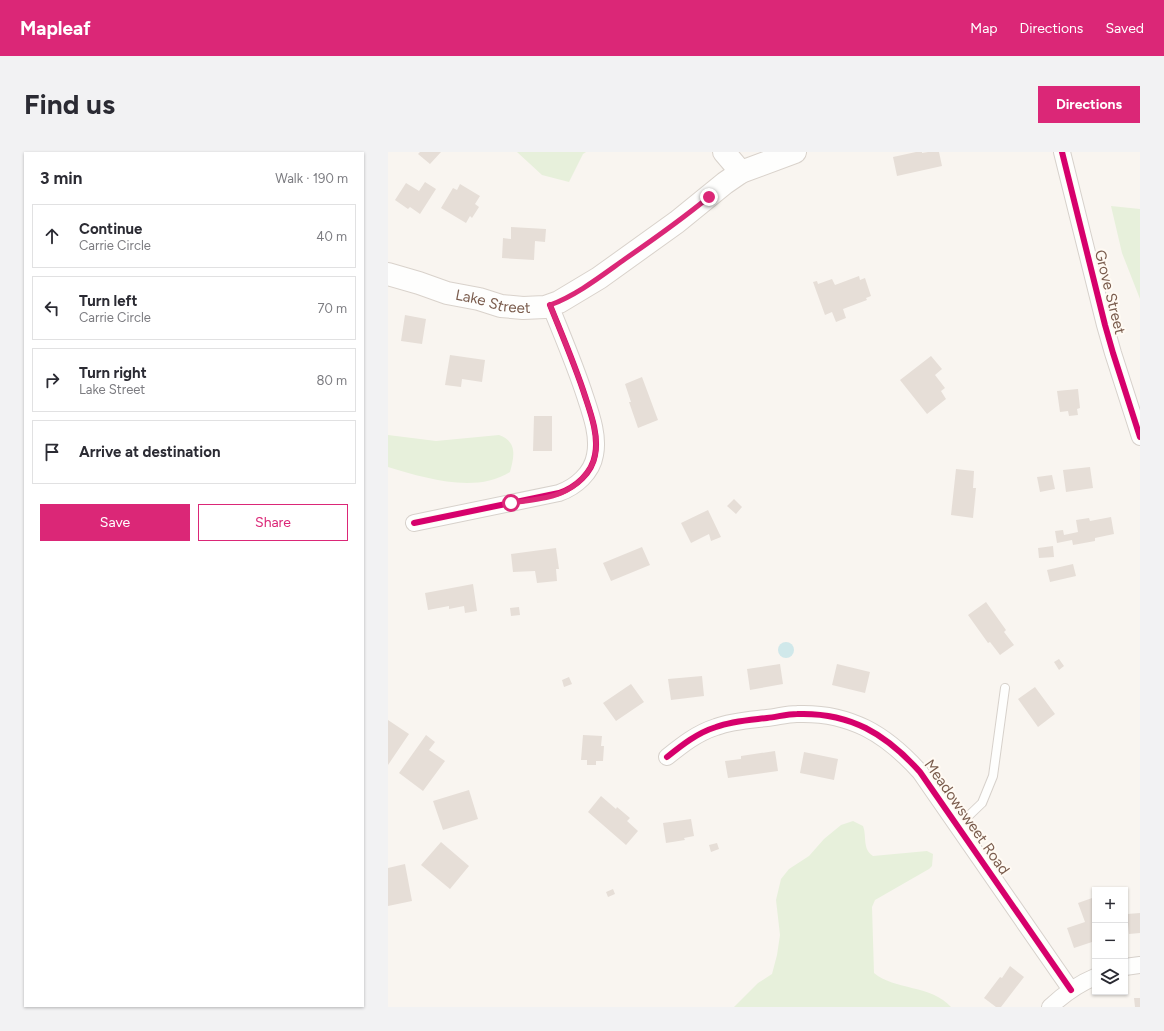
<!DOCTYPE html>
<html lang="en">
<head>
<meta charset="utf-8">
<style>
	:root { --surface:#fff; --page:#f2f2f3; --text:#2b2b33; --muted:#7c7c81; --line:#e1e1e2; --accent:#db2777 }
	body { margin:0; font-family:Figtree,sans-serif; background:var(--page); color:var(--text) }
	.controls { position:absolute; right:12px; bottom:12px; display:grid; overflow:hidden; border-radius:0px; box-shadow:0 1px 3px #0004 }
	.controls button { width:36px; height:36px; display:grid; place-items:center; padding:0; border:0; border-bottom:1px solid var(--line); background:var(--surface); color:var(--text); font:20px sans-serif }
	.stop { position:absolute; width:12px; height:12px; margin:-9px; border:3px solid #db2777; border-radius:50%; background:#fff }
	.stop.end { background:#db2777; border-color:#fff; box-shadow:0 1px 4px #0008 }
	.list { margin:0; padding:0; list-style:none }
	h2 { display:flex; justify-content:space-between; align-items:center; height:52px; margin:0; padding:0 16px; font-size:17px }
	h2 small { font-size:13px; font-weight:400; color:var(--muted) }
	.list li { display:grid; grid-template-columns:26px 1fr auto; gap:12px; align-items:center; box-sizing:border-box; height:64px; margin:0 8px 8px; padding:0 8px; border:1px solid var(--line); border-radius:0px }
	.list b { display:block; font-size:15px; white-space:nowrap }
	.list p { margin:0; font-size:13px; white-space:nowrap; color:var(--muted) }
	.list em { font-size:13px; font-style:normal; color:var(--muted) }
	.actions { display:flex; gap:8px; padding:12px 16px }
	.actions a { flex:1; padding:9px 0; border:1px solid var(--accent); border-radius:0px; text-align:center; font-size:14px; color:var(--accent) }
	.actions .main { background:var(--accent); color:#fff }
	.icon { flex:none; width:22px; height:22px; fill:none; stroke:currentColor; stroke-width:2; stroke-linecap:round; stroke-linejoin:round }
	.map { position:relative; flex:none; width:752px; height:855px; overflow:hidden; border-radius:0px }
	header { display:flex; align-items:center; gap:24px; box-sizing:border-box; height:56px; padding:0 20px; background:var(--accent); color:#fff }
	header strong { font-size:19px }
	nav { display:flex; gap:22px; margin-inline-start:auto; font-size:14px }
	.intro { display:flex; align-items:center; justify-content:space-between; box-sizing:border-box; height:96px; padding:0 24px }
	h1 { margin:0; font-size:28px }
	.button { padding:10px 18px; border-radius:0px; background:var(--accent); color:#fff; font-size:14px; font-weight:700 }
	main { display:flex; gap:24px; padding:0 24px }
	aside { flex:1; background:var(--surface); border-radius:0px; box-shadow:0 1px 3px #0004 }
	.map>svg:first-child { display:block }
</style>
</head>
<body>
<header>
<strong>Mapleaf</strong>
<nav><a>Map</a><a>Directions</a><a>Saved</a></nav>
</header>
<div class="intro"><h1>Find us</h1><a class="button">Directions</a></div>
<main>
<aside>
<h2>3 min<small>Walk · 190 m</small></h2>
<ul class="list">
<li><svg class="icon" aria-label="ahead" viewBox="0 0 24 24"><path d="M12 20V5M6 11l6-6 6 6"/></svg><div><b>Continue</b><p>Carrie Circle</p></div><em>40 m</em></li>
<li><svg class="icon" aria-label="left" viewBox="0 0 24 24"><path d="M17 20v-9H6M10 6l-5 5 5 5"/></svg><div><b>Turn left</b><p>Carrie Circle</p></div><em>70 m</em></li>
<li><svg class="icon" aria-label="right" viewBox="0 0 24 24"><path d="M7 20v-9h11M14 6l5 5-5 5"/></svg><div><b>Turn right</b><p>Lake Street</p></div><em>80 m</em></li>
<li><svg class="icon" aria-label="arrive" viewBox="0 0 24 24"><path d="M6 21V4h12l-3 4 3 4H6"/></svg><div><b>Arrive at destination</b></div></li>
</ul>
<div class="actions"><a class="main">Save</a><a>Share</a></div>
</aside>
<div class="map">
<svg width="752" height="855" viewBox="0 0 752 855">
	<rect width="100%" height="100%" fill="#f9f5f0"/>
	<path fill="#e7f0db" d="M129 0H198L195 2 181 30 154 23Z
		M723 54 752 57V147L734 101Z
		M0 283 48 289 111 283C130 290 126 305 122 320 87 342 37 326 0 315Z
		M465 669 475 674C479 684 474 697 485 704L539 699 545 702 544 714 541 717 487 748 484 755 486 821C506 838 544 833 563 855H346L370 831 384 822 389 803 392 783 388 748 393 727 401 717 421 704 436 687 453 673Z"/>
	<path fill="#d0e8ea" d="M390 498a8 8 0 1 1 16 0a8 8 0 1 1-16 0Z"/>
	<path fill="#e6ded7" d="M32 0H53L42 12 30 2Z
		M528 0H534V1L540 0H551L554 14 509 24 505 5Z
		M37 30 48 37 32 62 22 55 20 57 7 48 18 31 31 39Z
		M72 32 92 44 87 52 91 55 84 66 82 64 78 71 53 56 65 36 69 38Z
		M123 75 158 77 157 90 147 89 146 108 114 106 115 86 123 87Z
		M471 124 472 128 477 126 483 144 478 146 479 148 455 157 458 166 448 170 444 160 437 163 425 130 429 129 430 132 444 127 447 133Z
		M17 163 38 167 34 192 13 189Z
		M62 203 97 208 94 230 74 227 73 235 57 233Z
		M543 204 554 217 547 223 557 236 553 239 558 247 539 262 512 228Z
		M254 225 270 268 250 276 241 250H243L237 232Z
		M690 237 692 256 689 257 690 263 681 264 680 259 672 260 669 239Z
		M146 264H164V299H145Z
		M702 315 705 336 678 340 675 318Z
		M568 317 586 319 585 336H588L585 366 563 363Z
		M664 323 667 337 652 340 649 325Z
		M346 347 354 355 348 362 339 354Z
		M320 358 333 385 323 389 321 382 303 391 293 371Z
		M723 365 726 382 707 386V389L685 393 684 388 669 391 667 379 675 378 676 383 690 380 688 368 701 366 702 369Z
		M665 394 666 405 651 406 650 396Z
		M254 395 262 413 223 429 215 411Z
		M168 396 171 417H168L169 429 149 431 147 419 125 420 123 402Z
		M685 412 688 424 662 430 659 418Z
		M85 432 89 459 77 461 76 454 61 457V454L40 458 37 441Z
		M598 450 618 478 616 480 626 493 612 503 602 490 600 491 580 463Z
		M131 455 132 463 123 464 122 456Z
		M671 507 676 514 671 518 666 510Z
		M392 512 395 532 362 538 359 517Z
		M449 512 482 520 477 541 444 533Z
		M314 524 316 544 283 548 280 527Z
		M181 525 184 532 176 535 174 528Z
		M243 532 256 550 228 569 215 551Z
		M647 535 667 562 650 575 630 547Z
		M0 568 21 582 0 613Z
		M38 583 47 590 41 598 57 609 35 639 11 621Z
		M195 583 214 584 213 594H216L215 609H208V613H199V608H193Z
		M387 599 390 619 340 626 337 609 353 607V604Z
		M416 600 450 607 446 628 412 621Z
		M81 638 90 667 55 678 45 649Z
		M213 644 228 657 229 655 242 666 239 669 250 679 238 693 200 660Z
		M303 667 306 684 296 686 297 688 278 691 275 671Z
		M53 690 81 714 62 737 33 713Z
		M329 691 331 697 323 700 321 693Z
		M17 712 24 749 0 754V716Z
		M225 737 227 742 220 745 218 740Z
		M707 745V789L686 796 679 776 697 770 690 751Z
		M752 761V781L741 782 739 762Z
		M622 814 636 825 613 855H608L596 846 612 825 614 826Z
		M746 846H752V855H747Z"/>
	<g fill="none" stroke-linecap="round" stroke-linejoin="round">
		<g stroke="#d7d1cb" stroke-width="10">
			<path id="lane" d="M570 674 594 651 605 624 617 536"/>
		</g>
		<g stroke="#d7d1cb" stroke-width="18">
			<path id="street" d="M674 0 717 173 725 201 752 285
				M26 371 171 341C188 335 204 321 207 303 211 284 203 262 197 244 187 213 174 183 162 153
				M279 605C294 593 309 581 328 575 344 569 362 568 379 566 389 565 399 562 409 562 462 560 498 582 532 620L683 838
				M737 815 752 813
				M662 855C676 842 690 832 707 825"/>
		</g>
		<g stroke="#d9d2cb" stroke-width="24">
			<g id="secondary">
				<path d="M336 0 353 20"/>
				<path id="s1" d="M0 122 31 131 59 141 91 147 113 154 135 156 157 155 171 150 211 126 289 70 337 31 353 20 407 0"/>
			</g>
		</g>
		<use href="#lane" stroke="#fefefd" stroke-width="8"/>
		<use href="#street" stroke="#fefefd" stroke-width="16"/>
		<use href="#secondary" stroke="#fefefd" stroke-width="22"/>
		<g stroke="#fffaf3" stroke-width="8">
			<path id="cycleway" d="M674 0 717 173 725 201 752 285
				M26 371 171 341C188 335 204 321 207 303 211 284 203 262 197 244 187 213 174 183 162 153
				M279 605C294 593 309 581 328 575 344 569 362 568 379 566 389 565 399 562 409 562 462 560 498 582 532 620L683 838"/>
		</g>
		<use href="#cycleway" stroke="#d6006c" stroke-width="6"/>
	</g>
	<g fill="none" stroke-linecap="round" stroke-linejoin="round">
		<path stroke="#db2777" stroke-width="5" d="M123 351C141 348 163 347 179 338 192 331 204 318 207 304 211 284 203 262 197 244 187 213 174 183 162 153 189 143 213 124 237 107 266 87 294 67 321 45"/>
	</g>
	<g text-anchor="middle" stroke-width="4" stroke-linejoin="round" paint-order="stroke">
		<g font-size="15" fill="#7a5c4d" stroke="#fffaf3">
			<text transform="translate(722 140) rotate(76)" y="5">Grove Street</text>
			<text dy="5" stroke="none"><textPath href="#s1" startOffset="109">Lake Street</textPath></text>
			<text transform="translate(579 665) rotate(55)" y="5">Meadowsweet Road</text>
		</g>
	</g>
</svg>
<div class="controls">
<button>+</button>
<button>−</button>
<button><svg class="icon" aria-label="layers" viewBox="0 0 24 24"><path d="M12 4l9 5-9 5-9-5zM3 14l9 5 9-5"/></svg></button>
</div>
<div class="stop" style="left:123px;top:351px"></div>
<div class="stop end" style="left:321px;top:45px"></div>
</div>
</main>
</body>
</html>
